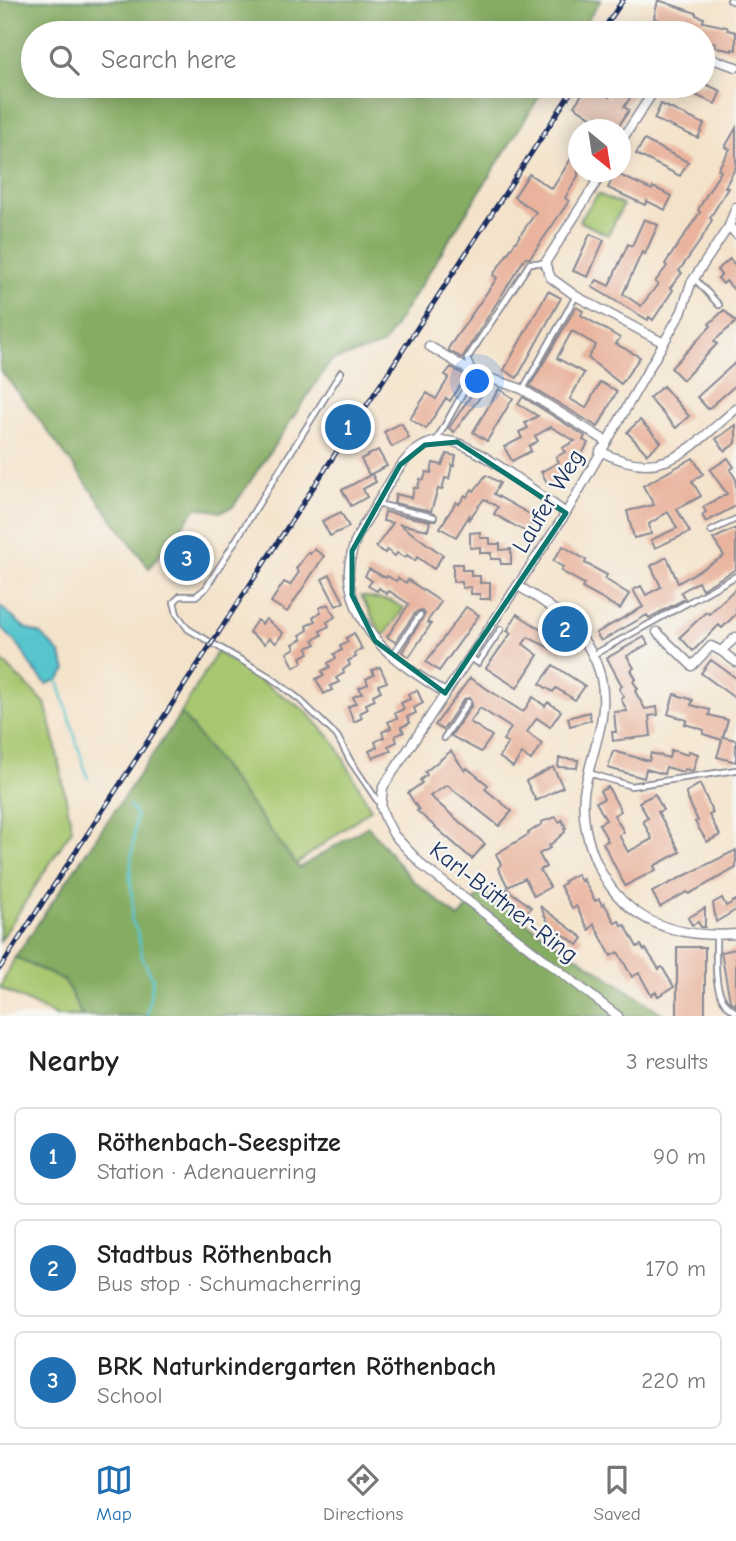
<!DOCTYPE html>
<html lang="en">
<head>
<meta charset="utf-8">
<style>
	:root { --surface:#fff; --page:#f2f2f2; --text:#222; --muted:#767676; --line:#e0e0e0; --accent:#1f6fb2 }
	body { margin:0; font-family:"Comic Neue",sans-serif; background:var(--page); color:var(--text) }
	.compass { position:absolute; left:568px; top:119px; width:63px; height:63px; border-radius:50%; background:var(--surface); box-shadow:0 4px 18px #0003; rotate:150deg }
	.you { position:absolute; left:478px; top:382px; width:24px; height:24px; margin:-18px; border:5px solid #fff; border-radius:50%; background:#1a73e8; box-shadow:0 0 0 10px #1a73e833 }
	.badge { display:grid; place-items:center; width:46px; height:46px; border-radius:50%; background:var(--accent); color:#fff; font-size:23px; font-weight:700 }
	.pin { position:absolute; translate:-50% -50%; border:4px solid #fff; box-shadow:0 2px 7px #0006 }
	.list { margin:0; padding:0; list-style:none }
	h2 { display:flex; justify-content:space-between; align-items:center; height:91px; margin:0; padding:0 28px; font-size:30px }
	h2 small { font-size:23px; font-weight:400; color:var(--muted) }
	.list li { display:grid; grid-template-columns:46px 1fr auto; gap:21px; align-items:center; box-sizing:border-box; height:98px; margin:0 14px 14px; padding:0 14px; border:2px solid var(--line); border-radius:10px }
	.list b { display:block; font-size:26px; white-space:nowrap }
	.list p { margin:0; font-size:23px; white-space:nowrap; color:var(--muted) }
	.list em { font-size:23px; font-style:normal; color:var(--muted) }
	.icon { flex:none; width:38px; height:38px; fill:none; stroke:currentColor; stroke-width:2; stroke-linecap:round; stroke-linejoin:round }
	.map { position:relative; flex:none; width:736px; height:1016px; overflow:hidden }
	.search { position:absolute; background:var(--surface); box-shadow:0 4px 18px #0003; left:21px; right:21px; top:21px; height:77px; display:flex; align-items:center; gap:18px; box-sizing:border-box; padding:0 24px; border-radius:38px; color:var(--muted); font-size:26px }
	.sheet { height:427px; background:var(--surface) }
	nav { display:flex; justify-content:space-around; align-items:center; box-sizing:border-box; height:98px; border-top:2px solid var(--line); background:var(--surface); font-size:19px; color:var(--muted) }
	nav a { display:grid; justify-items:center; gap:4px }
	nav .on { color:var(--accent) }
	.map>svg:first-child { display:block }
</style>
</head>
<body>
<div class="map">
<svg width="736" height="1016" viewBox="0 0 736 1016">
	<rect width="100%" height="100%" fill="#f6f6f2"/>
	<filter id="ink" filterUnits="userSpaceOnUse"><feTurbulence type="fractalNoise" baseFrequency=".0143" numOctaves="2"/><feDisplacementMap in="SourceGraphic" scale="14" xChannelSelector="R" yChannelSelector="G"/><feConvolveMatrix kernelMatrix="1 2 1 2 8 2 1 2 1" color-interpolation-filters="sRGB"/></filter>
	<filter id="wash" filterUnits="userSpaceOnUse"><feTurbulence type="fractalNoise" baseFrequency=".00686" numOctaves="4" result="noise"/><feDisplacementMap in="SourceGraphic" scale="28" xChannelSelector="R" yChannelSelector="G"/><feGaussianBlur stdDeviation="1.57" result="paint"/><feColorMatrix in="noise" values="0 0 0 0 0 0 0 0 0 0 0 0 0 0 0 0 0 1.4 0 .05"/><feComposite in="paint" operator="in"/></filter>
	<g filter="url(#wash)">
		<rect width="100%" height="100%" fill="#f4e3cb"/>
		<path fill="#a7c770" stroke="#617b67" stroke-width="2" d="M598 194 623 205 608 235 579 221Z
			M361 596 391 601 404 608 383 637Z
			M217 652 306 711 335 743 371 809 296 864 181 713Z
			M0 659 45 703 53 733 72 829 0 941Z
			M15 957 65 981 82 1016H56L0 988Z"/>
		<path fill="#85ac62" stroke="#506e60" stroke-width="2" d="M0 0H601L579 33H33V86H546L383 345 331 361 233 507 220 512 197 507 149 568 35 414 0 370Z
			M181 713 299 868 368 826 410 878 459 918 481 892 666 1016H82L65 981 15 957Z"/>
		<path fill="#57c5cd" stroke="#397a96" stroke-width="2" d="M0 606 25 628 41 634 60 653 66 670 58 680 46 684 30 665 21 648 0 626Z"/>
		<g fill="none" stroke-linecap="round" stroke-linejoin="round">
			<path stroke="#57c5cd" stroke-width="2.5" d="M57 678 88 779
				M129 805 136 815 130 875 133 906 131 919 137 931 143 960 153 978 147 1016"/>
		</g>
		<g id="blocks">
			<path fill="#e9b39d" d="M658 0 696 13V15L704 18 703 22 727 27 728 30 736 32V50L732 49V51L715 47 716 43 703 39V33H682L683 29 654 18Z
				M703 83 721 91 715 104 676 86H703Z
				M588 86H593L609 97 617 86H638L624 107 629 110 616 130H593L598 122 574 106Z
				M661 104 704 124 698 138 654 119Z
				M736 128V167L725 187 728 188 710 218 712 220 701 240 679 271 682 273 670 288 673 290 653 320 649 317 648 320 592 287 597 280 609 286 628 244 632 246 644 219 658 225 645 254 642 252 623 294 641 306 658 284 655 282 667 266 665 264 700 212 698 210 704 199 721 171 718 169 730 149 725 147Z
				M644 140 688 162 680 176 636 154Z
				M572 157 578 161V176L565 198 569 201 530 258H525L462 358 449 351V347L497 278 493 275 536 212 514 197 529 174 552 189Z
				M615 173 652 190 653 187 672 196 665 210 647 201 645 205 608 188Z
				M590 234 604 240 588 277 573 271Z
				M730 259 736 266V292L726 281 723 284 718 278 721 275 717 270Z
				M548 291 561 298 517 378 504 370Z
				M576 307 583 311 581 315 620 338 616 344 640 357 621 384 588 358 596 345 572 331 557 358 584 373 570 399 586 408 600 382 617 391 598 427 530 386Z
				M724 310 736 322 714 341 717 344 683 380 671 368 711 326 709 324Z
				M736 362V385L708 409 697 397Z
				M451 367 466 376 450 401 446 398 426 429 410 419 427 393 436 399 449 377 445 375Z
				M480 382 489 385 454 432 449 428Z
				M663 386 689 416 676 428 649 398Z
				M499 389 513 398 487 441 473 432Z
				M523 397 585 436 583 440 588 443 581 456 572 460 575 466 566 471 568 475 549 486 541 472 559 462 556 457 565 452 562 448 575 441 551 427 535 436 538 441 529 446 531 451 512 461 504 447 522 438 519 432 528 428 525 423 538 416 518 404Z
				M640 420 661 442 647 454 627 432Z
				M399 424H402L409 438 392 447 384 432Z
				M736 425V443L725 451 716 439Z
				M378 450 387 466 369 475 361 459Z
				M447 454 456 456 454 466 452 465 449 479 445 478 442 490 438 489 431 511 394 503 396 494 412 498 414 488H418L420 479 424 480 426 472 431 473 433 463 442 465Z
				M693 458 703 474 692 481 701 496 677 509 690 532 655 548 651 540 677 528 668 512 649 524 651 534 634 538 627 511 654 505 643 486Z
				M728 458 734 467 730 470 736 479V506L706 522 702 515 706 512 703 507 727 494 710 470Z
				M372 474 376 482 363 489 367 497 351 506 342 490Z
				M486 475 500 483 494 494 535 517 526 532 494 514 498 507 484 499 469 519V516L456 537 440 528 456 502 459 504 465 495 467 497 472 489 474 491Z
				M341 512 349 527 330 536 322 521Z
				M385 512 430 521 428 530 399 524 443 555 434 569 417 557 415 561 407 555 405 558 397 553 395 556 387 550 385 553 376 547 393 523 383 521Z
				M736 528V569L702 589 698 582 681 592 685 599 649 618 647 615 601 641 596 633 643 607 633 590 641 586 646 595 661 587 651 566 667 557 678 583 724 556 713 539Z
				M480 532V538H490V544H500V550L511 549V564H501L500 559H491V553H480V547L470 548V533Z
				M563 546 586 560 585 563 607 575 605 579 629 594 620 609 582 588 584 584 561 571 563 567 553 561Z
				M314 549 324 556 287 612 271 602 284 582 290 585 299 572 296 569 308 552 310 554Z
				M453 564H462V570H471V576H480V583H490V599H480V594H471V587L462 588V582H453Z
				M369 569 386 578 387 576 396 581 398 578 406 583 408 580 441 602 427 622 431 624 409 657 402 652 425 614 421 610 416 612 395 642 387 637 409 604 389 591 387 594 379 588 377 591 368 586 372 581 365 576Z
				M330 575 344 602 336 606 322 579Z
				M736 588V614L722 628 719 625 693 651 680 637 706 612 709 614Z
				M328 604 335 617 327 622 329 626 320 631 322 635 313 640 316 644 307 648 309 653 301 657 303 662 294 667 287 653 295 648 293 644 302 639 300 635 308 630 306 626 315 621 313 617 321 612 319 608Z
				M466 607 479 615 439 671 426 662Z
				M517 614 565 645 561 654 528 637 523 644 538 655 517 688 486 668 511 633 507 631Z
				M266 619 283 633 276 643 269 638 265 644 249 632 257 620 262 624Z
				M354 633 362 649 354 653 356 657 348 661 350 665 343 670 344 673 336 678 339 682 330 686 332 690 324 694 316 679 324 675 322 671 330 667 328 663 336 658 334 654 342 650 340 646 348 642 346 638Z
				M644 637 648 644 627 656 634 668 631 670 636 679 633 681 638 689 635 691 645 709 657 707 658 715 649 716 651 736 613 741 612 732H616L614 712 627 711 621 699 624 697 619 689 622 686 607 658Z
				M711 660 736 678V699L701 673Z
				M553 665 585 686 575 700 556 688 553 692 540 684Z
				M380 667 387 682 378 685 381 691 373 695 375 700 366 704 368 709 360 713 362 718 354 722 348 707 356 703 353 697 362 693 359 688 368 684 366 679 374 675 372 670Z
				M470 678 523 712 533 697 545 706 548 702 561 711 550 727 537 718 527 732 542 744 531 760 522 754 513 767 499 757 508 743 503 740 511 728 480 708 470 722 492 736 481 752 451 736 472 705 470 698 464 699 443 730 435 725Z
				M417 690 423 703 414 708 416 713 407 717 410 723 401 727 404 732 395 736 397 742 388 746 391 751 373 758 369 751 377 747 375 742 384 737 382 732 391 728 388 722 397 718 395 713 404 709 401 703 410 699 408 694Z
				M674 694 693 700 691 705 710 710 709 715 728 720 723 737 736 740V762L717 757 722 740 703 734 704 730 685 724 687 720 668 714Z
				M589 712 591 720 570 726 568 718Z
				M671 750 688 755 689 751 698 754 693 771 684 769 683 772 666 767 664 774 646 769 644 778 608 768 613 751 649 761 651 753 669 758Z
				M451 751 465 771 467 768 488 785 485 789 512 811 499 826 447 785 430 796 485 844 472 859 417 811 419 810 408 793 422 783 420 780 427 775 425 772Z
				M559 758 578 760 577 768 558 767Z
				M553 767 563 787 536 801 526 781Z
				M700 784 713 813 709 815 720 835 707 842 695 822 698 821 686 795V792Z
				M608 787 621 811 614 815 624 832 619 835 628 852 652 839 643 821 648 818 639 802 655 794 663 810 658 812 680 852 654 866 656 870 625 886 603 843 608 841 599 824 606 820 596 802 604 799 600 791Z
				M556 817 559 822 562 820 566 828 564 829 565 832 549 846 550 848 539 854 546 867 540 870 550 887 534 896 525 878 508 887 498 868 501 864 496 854 529 834 528 833 542 824 541 822Z
				M736 850V868L689 894 687 892 660 907 652 892Z
				M577 874 581 881 583 879 595 901 599 899 602 905 604 903 615 923 619 921 622 926 625 925 637 947 641 945 644 950 646 949 659 969 662 967 674 987 658 996 656 992 651 995 639 973 632 977 618 952 611 956 594 924 589 930 576 906 572 908 560 886 565 883 564 881Z
				M507 889 531 907 526 914 502 896Z
				M722 898 726 906 736 900V910L716 922 713 903Z
				M540 906 583 938 578 945 549 924Z
				M705 908V927H701L698 922 692 925 688 918Z
				M677 947H705V1016H677Z
				M736 949V1006L730 1001 721 952Z"/>
		</g>
	</g>
	<g filter="url(#ink)">
		<use href="#blocks" fill-opacity="0" stroke="#888994" stroke-width="2"/>
		<g fill="none" stroke-linecap="round" stroke-linejoin="round">
			<g stroke="#888994" stroke-width="8">
				<path id="lane" d="M730 0 736 2
					M695 279 719 305
					M341 372 206 588 196 596H180L174 602 177 614 188 629 270 677 299 699 337 736 351 762 381 806
					M523 389 576 296
					M436 441 474 373 467 359 530 263H545
					M377 504 434 517
					M711 531 736 519
					M593 655 736 576
					M392 656 420 615
					M470 657 478 663 501 629
					M444 738 468 702
					M589 773 631 786 736 770
					M716 936C717 962 710 998 736 1012"/>
			</g>
			<g stroke="#888994" stroke-width="11">
				<path id="street" d="M703 56 736 67
					M620 143 657 86
					M603 172 545 263 551 278 576 296 662 342
					M729 226 736 234
					M429 346 474 373 522 389 606 441
					M600 451C664 485 690 447 736 409
					M518 586C556 608 590 633 601 678 610 719 590 754 584 793 582 814 585 832 592 851 616 918 669 939 736 934
					M657 632 692 666 711 646 721 651
					M736 637 721 651 736 662
					M445 693C405 667 365 644 352 594 348 581 348 565 352 552 356 535 367 520 376 505 393 478 410 438 448 441 474 443 541 496 566 513
					M618 1016 424 867 394 835 386 820 381 807 383 787 566 513 682 311 691 283 729 226 736 207"/>
			</g>
			<use href="#lane" stroke="#fff" stroke-width="4.5"/>
			<use href="#street" stroke="#fff" stroke-width="8"/>
			<g stroke="#1b2f5e" stroke-width="5">
				<path id="rail" d="M601 33 623 0
					M0 968 575 86"/>
			</g>
			<use href="#rail" stroke="#f6f6f2" stroke-width="2.5" stroke-dasharray="8" stroke-linecap="butt"/>
		</g>
	</g>
	<path fill="none" stroke="#0f766e" stroke-width="5" stroke-linejoin="round" d="M457 442 566 513 445 693 375 641 352 595V551L400 465 425 445Z"/>
	<g text-anchor="middle" stroke-width="5" stroke-linejoin="round" paint-order="stroke">
		<g font-size="24" fill="#1b2f5e" stroke="#f6f6f2">
			<text transform="translate(548 501) rotate(-59)" y="8">Laufer Weg</text>
			<text transform="translate(504 902) rotate(38)" y="8">Karl-Büttner-Ring</text>
		</g>
	</g>
</svg>
<svg class="compass" viewBox="-18 -18 36 36"><path d="M0-13l5 13h-10z" fill="#e53935"/><path d="M0 13l5-13h-10z" fill="#767676"/></svg>
<div class="you"></div>
<div class="pin badge" style="left:348px;top:427px">1</div>
<div class="pin badge" style="left:565px;top:629px">2</div>
<div class="pin badge" style="left:187px;top:558px">3</div>
<div class="search"><svg class="icon" aria-label="search" viewBox="0 0 24 24"><circle cx="10" cy="10" r="6"/><path d="M15 15l6 6"/></svg>Search here</div>
</div>
<section class="sheet">
<h2>Nearby<small>3 results</small></h2>
<ul class="list">
<li><span class="badge">1</span><div><b>Röthenbach-Seespitze</b><p>Station · Adenauerring</p></div><em>90 m</em></li>
<li><span class="badge">2</span><div><b>Stadtbus Röthenbach</b><p>Bus stop · Schumacherring</p></div><em>170 m</em></li>
<li><span class="badge">3</span><div><b>BRK Naturkindergarten Röthenbach</b><p>School</p></div><em>220 m</em></li>
</ul>
</section>
<nav>
<a class="on"><svg class="icon" aria-label="map" viewBox="0 0 24 24"><path d="M3 6l6-2 6 2 6-2v14l-6 2-6-2-6 2zM9 4v14M15 6v14"/></svg>Map</a>
<a><svg class="icon" aria-label="directions" viewBox="0 0 24 24"><path d="M12 3l9 9-9 9-9-9zM9 14v-3h6M13 9l2 2-2 2"/></svg>Directions</a>
<a><svg class="icon" aria-label="saved" viewBox="0 0 24 24"><path d="M7 4h10v16l-5-4-5 4z"/></svg>Saved</a>
</nav>
</body>
</html>
